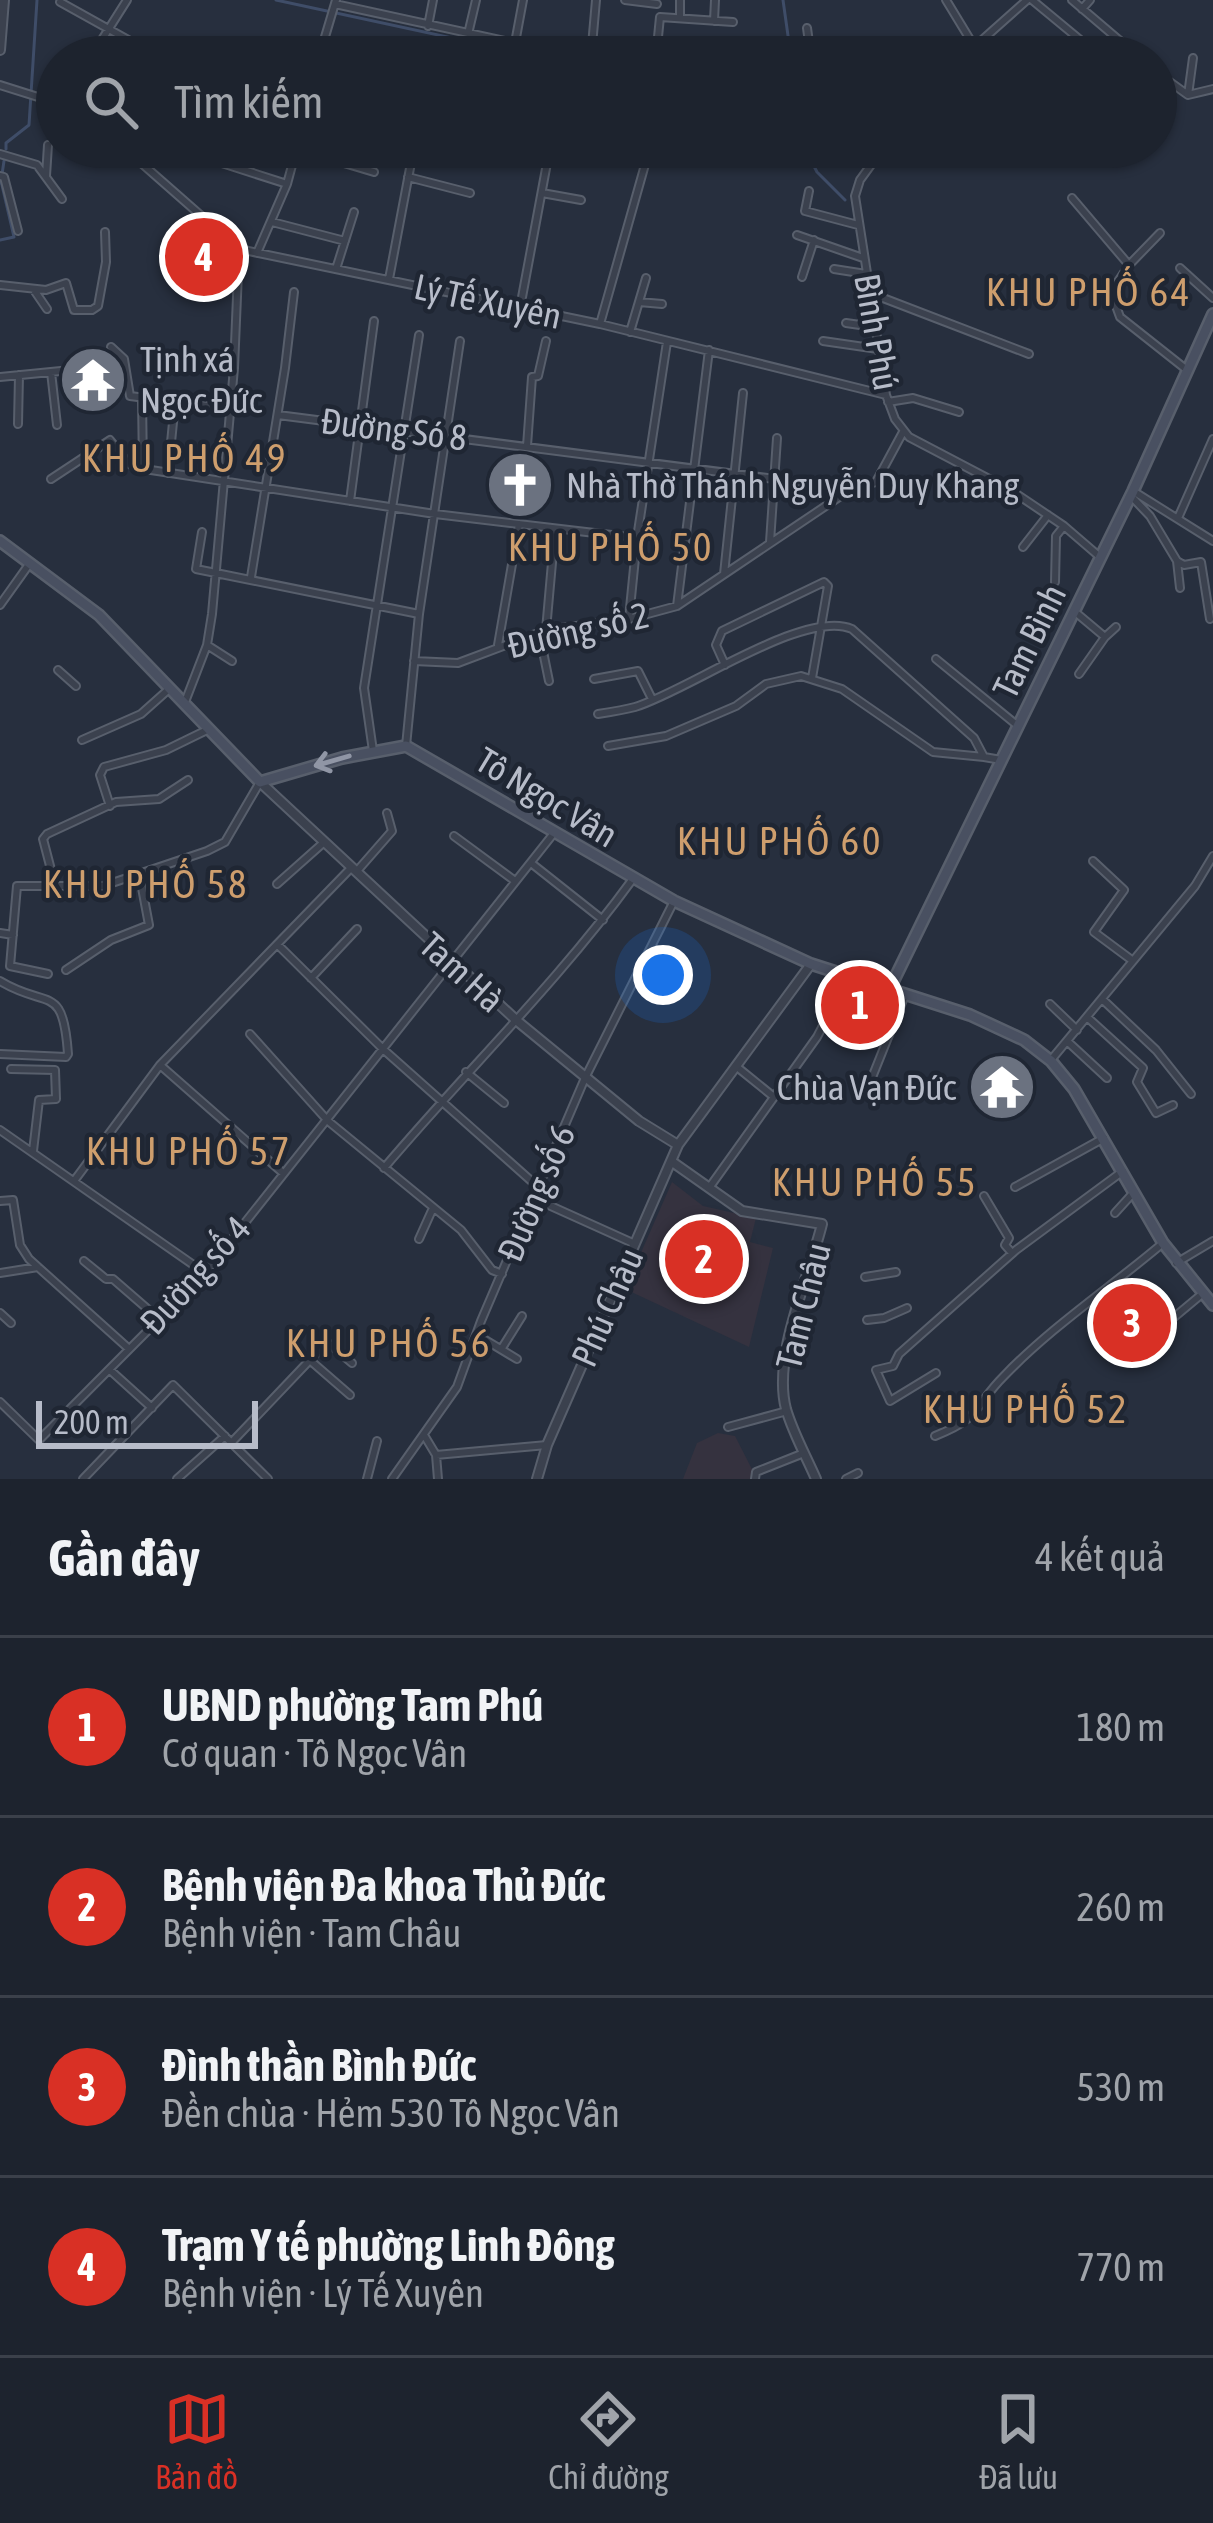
<!DOCTYPE html>
<html lang="vi">
<head>
<meta charset="utf-8">
<style>
	:root { --surface:#1d232e; --page:#2a2f3a; --text:#f1f3f6; --muted:#a0a4aa; --line:#3b404a; --accent:#d93025 }
	body { margin:0; font-family:"Asap Condensed",sans-serif; background:var(--page); color:var(--text) }
	.scale { position:absolute; left:36px; bottom:30px; width:222px; box-sizing:border-box; padding-left:12px; border:6px solid #b7bcc9; border-top:0; font-size:33px; line-height:42px; white-space:nowrap; color:#b7bcc9; -webkit-text-stroke:9px #1f2633; paint-order:stroke }
	.you { position:absolute; left:663px; top:975px; width:42px; height:42px; margin:-30px; border:9px solid #fff; border-radius:50%; background:#1a73e8; box-shadow:0 0 0 18px #1a73e833 }
	.badge { display:grid; place-items:center; width:78px; height:78px; border-radius:50%; background:var(--accent); color:#fff; font-size:39px; font-weight:700 }
	.pin { position:absolute; translate:-50% -50%; border:6px solid #fff; box-shadow:0 3px 12px #0006 }
	.list { margin:0; padding:0; list-style:none }
	h2 { display:flex; justify-content:space-between; align-items:center; height:156px; margin:0; padding:0 48px; font-size:51px }
	h2 small { font-size:39px; font-weight:400; color:var(--muted) }
	.list li { display:grid; grid-template-columns:78px 1fr auto; gap:36px; align-items:center; box-sizing:border-box; height:180px; padding:0 48px; border-top:3px solid var(--line) }
	.list b { display:block; font-size:45px; white-space:nowrap }
	.list p { margin:0; font-size:39px; white-space:nowrap; color:var(--muted) }
	.list em { font-size:39px; font-style:normal; color:var(--muted) }
	.icon { flex:none; width:66px; height:66px; fill:none; stroke:currentColor; stroke-width:2; stroke-linecap:round; stroke-linejoin:round }
	.map { position:relative; flex:none; width:1213px; height:1479px; overflow:hidden }
	.search { position:absolute; background:var(--surface); box-shadow:0 3px 9px #0004; left:36px; right:36px; top:36px; height:132px; display:flex; align-items:center; gap:30px; box-sizing:border-box; padding:0 42px; border-radius:66px; color:var(--muted); font-size:45px }
	.sheet { height:876px; background:var(--surface) }
	nav { display:flex; justify-content:space-around; align-items:center; box-sizing:border-box; height:168px; border-top:3px solid var(--line); background:var(--surface); font-size:33px; color:var(--muted) }
	nav a { display:grid; justify-items:center; gap:6px }
	nav .on { color:var(--accent) }
	.map>svg:first-child { display:block }
</style>
</head>
<body>
<div class="map">
<svg width="1213" height="1479" viewBox="0 0 1213 1479">
	<rect width="100%" height="100%" fill="#272f3e"/>
	<path fill="#35323f" d="M672 1182 703 1206 756 1218 750 1242 773 1248 749 1347 625 1289Z
		M718 1433 735 1436 757 1479H683L697 1443Z"/>
	<g fill="none" stroke-linecap="round" stroke-linejoin="round">
		<path stroke="#3f4d68" stroke-width="3" d="M276 0 540 57
			M783 0 791 57
			M773 57 786 39
			M804 147 817 172 845 200
			M6 149V143L29 125 37 0
			M0 240 14 237 1 181 4 161"/>
		<g stroke="#585f6c" stroke-width="10">
			<path id="minor" d="M625 0 657 4
				M946 0 974 46
				M1032 0 1084 43
				M1072 0 1139 57
				M60 2 159 57
				M335 4 578 57
				M1082 9 1090 0
				M680 18V0
				M714 21 715 0
				M428 26 433 0
				M807 28 811 57
				M468 34 476 0
				M515 43 523 0
				M323 48 360 57
				M91 57 127 0
				M319 57 336 0
				M591 57 596 0
				M656 57 660 17 733 22
				M963 57 1027 0
				M1156 72 1188 95 1213 89
				M0 85 57 103
				M1188 95 1193 58
				M123 147 239 249 600 324 886 395
				M172 147 287 184
				M884 147 860 180 855 196 886 395 895 419 909 437 1012 491 1064 526 1100 557
				M297 149 374 172
				M0 154 37 165 62 199
				M0 176 4 177 18 231
				M46 176 48 145
				M408 177 470 193
				M809 191 805 211 858 225
				M542 193 581 200
				M1072 198 1129 265 1111 292 1120 317 1187 370
				M272 222 345 241
				M797 235 863 258
				M257 253 287 184 297 147
				M1129 265 1160 233
				M1180 268 1213 298
				M336 269 354 212
				M834 269 866 274
				M802 277 814 240
				M389 279 414 147
				M0 285 46 290 66 283 74 310H92L98 306 106 262 105 232
				M34 290 47 309
				M870 293 1029 354
				M639 302 662 304
				M520 308 550 147
				M846 323 874 327
				M600 324 650 147
				M630 332 646 278
				M823 341 878 349
				M111 347 124 359 130 396 231 409
				M51 372 57 425
				M0 377 71 370
				M142 398 143 469
				M888 402 913 398 959 412
				M278 415 852 489 876 482 903 432
				M18 424 19 375
				M527 446 532 377 538 376 546 341
				M168 473 175 402
				M51 479 110 440 129 464 138 468 435 514 637 538
				M1133 491 1213 541
				M1130 495 1150 516 1177 561 1184 565 1201 562 1210 619
				M350 501 374 321
				M1178 518 1213 439
				M202 532 196 569 419 614
				M770 542 777 438
				M1023 547 1048 515
				M1177 561 1180 588
				M724 574 743 393
				M251 577 285 368 294 292
				M1055 582 1056 536 1064 526
				M0 605 30 563
				M677 606 709 350
				M1074 611 1105 637 1079 674
				M629 618 637 538 667 342
				M546 630 555 529
				M539 632 549 681
				M1105 637 1116 627
				M207 645 232 661
				M498 645 519 524
				M936 659 1018 726
				M414 661 458 663 546 630 629 619 677 606 851 489
				M725 665 716 645 722 631 824 582 828 586 812 678
				M58 670 76 686
				M594 679 638 671 652 699
				M185 702 207 645 212 614 234 368 239 249
				M598 714C611 712 624 710 635 707 686 692 805 608 852 629L974 738 984 757 1001 760
				M82 740 141 714 169 689
				M406 746 419 614 460 341
				M608 746 666 736 736 706 766 684 801 676 842 689 933 752 984 757
				M373 751 364 688 419 335
				M110 806 100 775 104 767 166 750 207 730
				M454 836 515 881
				M1093 861 1124 890 1094 932 1133 961
				M531 863 603 920
				M357 871 392 831 387 813
				M277 884 322 844
				M55 885 43 839 47 834 116 802 159 799 188 780
				M0 933 13 935
				M278 945 384 1050 538 1187
				M66 970 111 940 149 925 139 872
				M48 974 10 966 17 886H103L207 851 225 842 260 782
				M311 978 357 929
				M0 981C48 1010 63 982 68 1054L66 1057 0 1054
				M1102 999 1156 1050 1191 1094
				M1050 1004 1077 1030
				M1087 1017 1143 1068 1137 1082 1156 1113 1173 1105
				M250 1034 328 1121 461 1230 492 1270 502 1274
				M1067 1041 1107 1078
				M1051 1060 1195 886 1213 856
				M160 1065 283 1173
				M737 1067 774 1097
				M11 1069 55 1070 56 1099 39 1100 33 1151
				M466 1072 504 1103
				M867 1090 905 995
				M0 1130 205 1273
				M384 1168C466 1071 557 983 632 880
				M74 1181 160 1065 350 869
				M1015 1187 1104 1138
				M709 1188 817 1037 849 976
				M984 1196 1009 1238 1005 1245 1012 1253
				M533 1198 635 1244
				M0 1201 13 1200 20 1245 29 1259 128 1348
				M1115 1213 1134 1192
				M419 1239 433 1208
				M84 1261 106 1279H113L158 1318
				M1176 1263 1213 1241
				M0 1273 38 1267
				M865 1277 896 1272
				M0 1313 11 1323
				M867 1320 884 1318 907 1308
				M477 1335 517 1359
				M502 1348 522 1316
				M1136 1349 1202 1294
				M312 1362 350 1395
				M110 1370 152 1408
				M936 1373 890 1401 876 1370 893 1366 899 1354 1016 1250 1123 1171
				M0 1402 39 1440 205 1273 554 833
				M728 1427 787 1411
				M424 1435 436 1455 547 1445
				M935 1436C983 1417 973 1407 1004 1376 1051 1327 1111 1287 1163 1243
				M232 1442 327 1342 352 1363
				M436 1455 438 1479
				M83 1479 173 1385 268 1479
				M177 1479 225 1436
				M367 1479 377 1441
				M392 1479 457 1387 481 1321 585 1078 674 901
				M755 1479 756 1472 804 1453
				M846 1479 858 1473"/>
		</g>
		<g stroke="#585f6c" stroke-width="12">
			<path id="tertiary" d="M0 50 4 0
				M260 782 516 1020 639 1121 678 1145
				M671 1161 742 1211 822 1224C809 1277 772 1356 786 1409 793 1433 806 1456 816 1479
				M537 1479 547 1445 678 1145 811 964"/>
		</g>
		<g stroke="#585f6c" stroke-width="14">
			<path id="secondary" d="M0 541 99 615 260 782 342 758 406 746 674 901 811 964 970 1015 1024 1040 1051 1061 1074 1089 1163 1243 1213 1305
				M889 990 1133 491 1213 314"/>
		</g>
		<use href="#minor" stroke="#3b414e" stroke-width="6"/>
		<use href="#tertiary" stroke="#3b414e" stroke-width="8"/>
		<use href="#secondary" stroke="#495061" stroke-width="9"/>
	</g>
	<defs><path id="oneway-shaft" d="M-6 0H5M1.5-3L5.5 0L1.5 3" fill="none" stroke-width="1.6" stroke-linecap="round" stroke-linejoin="round" transform="scale(3)"/></defs>
	<use stroke="#9096a5" href="#oneway-shaft" transform="translate(332 761) rotate(164)"/>
	<defs>
		<g id="temple-disc" transform="scale(3.45)"><circle r="9.5" fill="#6b7280" stroke="#1f2633"/><path d="M0-6L5-2H3V0L6.5 2.5H4V6H1.5V3h-3V6H-4V2.5H-6.5L-3 0V-2H-5Z" fill="#fff"/></g>
		<g id="church-disc" transform="scale(3.45)"><circle r="9.5" fill="#6b7280" stroke="#1f2633"/><path d="M-1.2-6h2.4v3.5h3.3v2.4h-3.3V6h-2.4V-.1h-3.3v-2.4h3.3Z" fill="#fff"/></g>
	</defs>
	<g fill-rule="evenodd">
		<use href="#temple-disc" x="93" y="380"/>
		<use href="#church-disc" x="520" y="485"/>
		<use href="#temple-disc" x="1002" y="1087"/>
	</g>
	<g text-anchor="middle" stroke-width="9" stroke-linejoin="round" paint-order="stroke">
		<g font-size="36" fill="#b7bcc9" stroke="#1f2633">
			<text transform="translate(488 301) rotate(12)" y="13">Lý Tế Xuyên</text>
			<text transform="translate(877 332) rotate(80)" y="13">Bình Phú</text>
			<text transform="translate(394 429) rotate(7)" y="13">Đường Só 8</text>
			<text transform="translate(578 630) rotate(-13)" y="13">Đường số 2</text>
			<text transform="translate(1029 641) rotate(-64)" y="13">Tam Bình</text>
			<text transform="translate(547 797) rotate(31)" y="13">Tô Ngọc Vân</text>
			<text transform="translate(462 972) rotate(42)" y="13">Tam Hà</text>
			<text transform="translate(536 1193) rotate(-67)" y="13">Đường số 6</text>
			<text transform="translate(195 1275) rotate(-48)" y="13">Đường số 4</text>
			<text transform="translate(803 1306) rotate(-76)" y="13">Tam Châu</text>
			<text transform="translate(607 1307) rotate(-66)" y="13">Phú Châu</text>
		</g>
		<g font-size="36" fill="#b7bcc9" stroke="#1f2633" text-anchor="start">
			<text x="140" y="372">Tịnh xá<tspan x="140" dy="41">Ngọc Đức</tspan></text>
			<text x="566" y="498">Nhà Thờ Thánh Nguyễn Duy Khang</text>
			<text x="956" y="1100" text-anchor="end">Chùa Vạn Đức</text>
		</g>
		<g font-size="39" letter-spacing="3" fill="#ce9e6d" stroke="#1f2633">
			<text x="1089" y="306">KHU PHỐ 64</text>
			<text x="185" y="472">KHU PHỐ 49</text>
			<text x="611" y="561">KHU PHỐ 50</text>
			<text x="780" y="855">KHU PHỐ 60</text>
			<text x="146" y="898">KHU PHỐ 58</text>
			<text x="189" y="1165">KHU PHỐ 57</text>
			<text x="875" y="1196">KHU PHỐ 55</text>
			<text x="389" y="1357">KHU PHỐ 56</text>
			<text x="1026" y="1423">KHU PHỐ 52</text>
		</g>
	</g>
</svg>
<div class="scale">200 m</div>
<div class="you"></div>
<div class="pin badge" style="left:860px;top:1005px">1</div>
<div class="pin badge" style="left:704px;top:1259px">2</div>
<div class="pin badge" style="left:1132px;top:1323px">3</div>
<div class="pin badge" style="left:204px;top:257px">4</div>
<div class="search"><svg class="icon" aria-label="search" viewBox="0 0 24 24"><circle cx="10" cy="10" r="6"/><path d="M15 15l6 6"/></svg>Tìm kiếm</div>
</div>
<section class="sheet">
<h2>Gần đây<small>4 kết quả</small></h2>
<ul class="list">
<li><span class="badge">1</span><div><b>UBND phường Tam Phú</b><p>Cơ quan · Tô Ngọc Vân</p></div><em>180 m</em></li>
<li><span class="badge">2</span><div><b>Bệnh viện Đa khoa Thủ Đức</b><p>Bệnh viện · Tam Châu</p></div><em>260 m</em></li>
<li><span class="badge">3</span><div><b>Đình thần Bình Đức</b><p>Đền chùa · Hẻm 530 Tô Ngọc Vân</p></div><em>530 m</em></li>
<li><span class="badge">4</span><div><b>Trạm Y tế phường Linh Đông</b><p>Bệnh viện · Lý Tế Xuyên</p></div><em>770 m</em></li>
</ul>
</section>
<nav>
<a class="on"><svg class="icon" aria-label="map" viewBox="0 0 24 24"><path d="M3 6l6-2 6 2 6-2v14l-6 2-6-2-6 2zM9 4v14M15 6v14"/></svg>Bản đồ</a>
<a><svg class="icon" aria-label="directions" viewBox="0 0 24 24"><path d="M12 3l9 9-9 9-9-9zM9 14v-3h6M13 9l2 2-2 2"/></svg>Chỉ đường</a>
<a><svg class="icon" aria-label="saved" viewBox="0 0 24 24"><path d="M7 4h10v16l-5-4-5 4z"/></svg>Đã lưu</a>
</nav>
</body>
</html>
